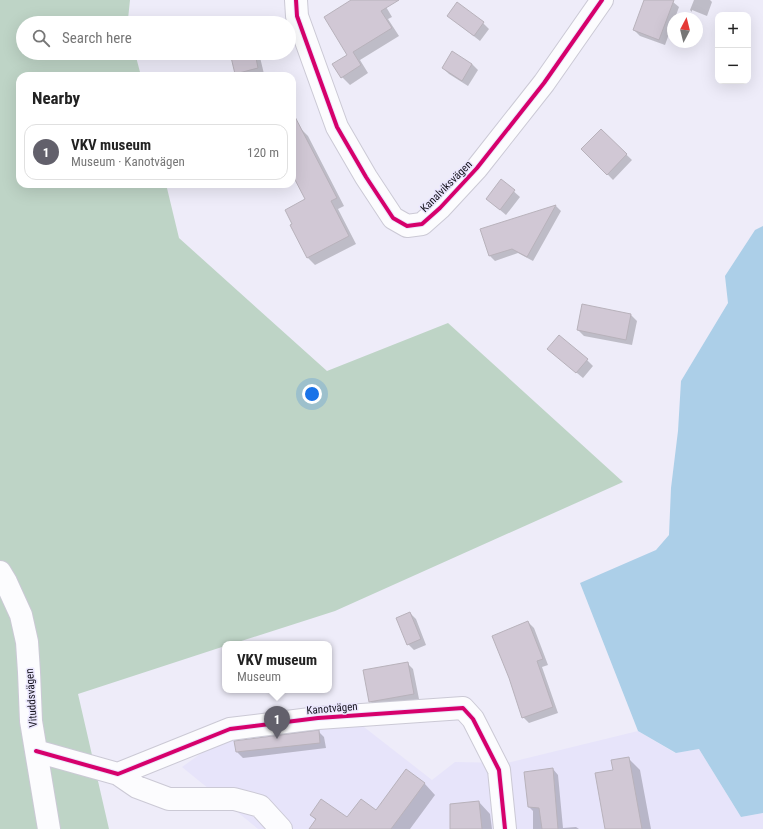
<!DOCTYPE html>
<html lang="en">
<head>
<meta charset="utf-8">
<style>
	:root { --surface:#fff; --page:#f2f2f2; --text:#222; --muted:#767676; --line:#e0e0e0; --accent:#62606b }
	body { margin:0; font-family:"Roboto Condensed",sans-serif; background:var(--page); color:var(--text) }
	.controls { position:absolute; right:12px; top:12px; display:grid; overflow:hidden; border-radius:8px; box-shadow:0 4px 16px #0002 }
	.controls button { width:36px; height:36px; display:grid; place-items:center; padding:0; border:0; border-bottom:1px solid var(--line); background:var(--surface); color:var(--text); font:20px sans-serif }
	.compass { position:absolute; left:667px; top:12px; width:36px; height:36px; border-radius:50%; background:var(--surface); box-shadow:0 4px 16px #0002; rotate:7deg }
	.you { position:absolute; left:312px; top:394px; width:14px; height:14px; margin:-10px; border:3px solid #fff; border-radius:50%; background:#1a73e8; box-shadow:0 0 0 6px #1a73e833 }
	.badge { display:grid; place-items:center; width:26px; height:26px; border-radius:50%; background:var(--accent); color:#fff; font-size:13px; font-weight:700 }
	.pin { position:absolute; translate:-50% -33px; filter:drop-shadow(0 1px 2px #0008) }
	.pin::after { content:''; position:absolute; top:21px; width:14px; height:12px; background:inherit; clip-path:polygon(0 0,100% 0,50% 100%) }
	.popup { position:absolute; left:222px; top:641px; width:110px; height:52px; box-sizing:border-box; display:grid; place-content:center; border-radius:8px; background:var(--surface); filter:drop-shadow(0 1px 3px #0005); font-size:13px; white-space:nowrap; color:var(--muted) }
	.popup b { font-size:15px; color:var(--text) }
	.popup::after { content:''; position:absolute; left:50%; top:100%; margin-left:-8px; border:8px solid transparent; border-top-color:var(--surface) }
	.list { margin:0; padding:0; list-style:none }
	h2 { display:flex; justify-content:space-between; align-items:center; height:52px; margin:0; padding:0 16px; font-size:17px }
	h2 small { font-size:13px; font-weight:400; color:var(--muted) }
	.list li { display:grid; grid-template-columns:26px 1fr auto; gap:12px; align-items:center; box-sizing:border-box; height:56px; margin:0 8px 8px; padding:0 8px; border:1px solid var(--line); border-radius:12px }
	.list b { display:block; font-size:15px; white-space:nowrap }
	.list p { margin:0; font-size:13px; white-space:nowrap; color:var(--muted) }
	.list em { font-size:13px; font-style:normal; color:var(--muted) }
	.icon { flex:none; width:22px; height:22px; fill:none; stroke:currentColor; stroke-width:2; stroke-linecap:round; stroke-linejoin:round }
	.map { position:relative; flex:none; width:763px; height:829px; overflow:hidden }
	.search { position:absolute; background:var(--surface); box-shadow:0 4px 16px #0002; left:16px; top:16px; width:280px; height:44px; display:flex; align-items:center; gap:10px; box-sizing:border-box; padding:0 14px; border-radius:22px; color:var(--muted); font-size:15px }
	.panel { position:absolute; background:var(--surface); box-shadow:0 4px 16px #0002; left:16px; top:72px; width:280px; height:116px; border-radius:12px }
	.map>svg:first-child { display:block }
</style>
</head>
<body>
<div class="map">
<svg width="763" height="829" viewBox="0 0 763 829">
	<rect width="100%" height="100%" fill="#eeecf9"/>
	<path fill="#e7e4fa" d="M355 720 432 780 455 762 507 763 638 731 675 753 699 749 741 817 763 813V829H258L182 767 231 732Z"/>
	<path fill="#bed4c6" d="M0 0H130L128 19V23H23V53H135L141 76H20V184H166L179 238 327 371 448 323 623 482 335 611 232 644H225V646L78 694 109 829H0Z"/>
	<path fill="#accfe8" d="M763 226V813L741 817 699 749 676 753 638 731 580 583 656 550 669 535 671 488 678 431 681 381 728 303 725 276 755 230Z"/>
	<path fill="#0003" d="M353 0H382L392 17 388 19 399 36 360 60 368 73 350 85 342 77 348 55Z
		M645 0H668L673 2 679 7 675 18H673V23L665 45 640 36 634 30Z
		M694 0H710L712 2 707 16 692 10V12L690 10Z
		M448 16 483 23 489 29 480 41Z
		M231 53H259L264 74 255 76H236Z
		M472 64 478 70 468 86 449 74 443 68Z
		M292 116 300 128 308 136 344 206 338 209 356 244 315 265 307 257 306 200 292 172Z
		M601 130 632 160 613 180 583 149Z
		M502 181 520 197 506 215 493 204Z
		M556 206 561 211 533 261 518 253 495 261 490 256 482 229Z
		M583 305 631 315 637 321 632 345 584 336 578 330Z
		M554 354 587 360 593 366 583 378Z
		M410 613 416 619 426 645 414 650 408 644Z
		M528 622 534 628 548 665 542 667 558 713 529 723 523 717Z
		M407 663 413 669 419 699 376 707 370 701Z
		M319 732 324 737 326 748 243 758 237 752Z
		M628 758 640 770 651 829H606L614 771Z
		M553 769 558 775 563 828 576 827 579 829H533V811L529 807Z
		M406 771 425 784 435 795 410 829H310L316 820 311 815 347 819 376 811Z
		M479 802 490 814 492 829H451Z"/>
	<path fill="#d1c8d5" stroke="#b8b2bb" d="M351 0H399L381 11 392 28 353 52 361 65 341 78 332 64 347 55 324 17Z
		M644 0H674L659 40 633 30Z
		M457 2 484 22 474 36 447 16Z
		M452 51 472 64 462 81 442 68Z
		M230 53H255L258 68 235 74Z
		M292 111 337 198 331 201 349 236 307 258 290 225 292 224 285 210 305 199 292 174Z
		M601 129 627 154 607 175 581 149Z
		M501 179 515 190 500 210 486 199Z
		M556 205 527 257 512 249 489 256 480 229Z
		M582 304 631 314 626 340 577 330Z
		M559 335 588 359 576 373 547 349Z
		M410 612 421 639 407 645 396 618Z
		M528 621 543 659 537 661 553 707 522 718 509 678 492 636Z
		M408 662 414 694 369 702 363 670Z
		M319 730 320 743 236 752 234 741Z
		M629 757 642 829H605L595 773 613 770 611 760Z
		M553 768 558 829H542L539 808 528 807 524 772Z
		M406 769 425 783 391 829H309L316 819 310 815 321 799 347 817 361 799 376 810Z
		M479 801 482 829H450V804Z"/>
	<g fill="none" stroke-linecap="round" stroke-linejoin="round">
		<g stroke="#cbc9d5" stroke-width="24">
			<path id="minor" d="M296 0 297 16 337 127 366 177 393 218 407 226 422 224 440 208 477 168 544 83 602 0
				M0 572 6 582 21 615 27 642 29 672 31 721 49 829
				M36 751 118 774 230 729 318 718 463 708 473 719 499 770 505 829
				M118 774 137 787 169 799H234L260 806 281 829"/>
		</g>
		<use href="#minor" stroke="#fcfcfe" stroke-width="22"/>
		<g stroke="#ebe7fe" stroke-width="6">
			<path id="cycleway" d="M296 0 297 16 337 127 366 177 393 218 407 226 422 224 440 208 477 168 544 83 602 0
				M36 751 118 774 230 729 318 718 463 708 473 719 499 770 505 829"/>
		</g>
		<use href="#cycleway" stroke="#d6006c" stroke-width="4"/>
	</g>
	<g text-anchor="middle" stroke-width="3" stroke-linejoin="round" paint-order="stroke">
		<g font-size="11" fill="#16141e" stroke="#ebe7fe">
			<text transform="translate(446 186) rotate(-45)" y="4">Kanalviksvägen</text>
			<text transform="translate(31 698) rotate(-94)" y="4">Vituddsvägen</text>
			<text transform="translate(332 708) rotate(-5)" y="4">Kanotvägen</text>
		</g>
	</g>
</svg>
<div class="controls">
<button>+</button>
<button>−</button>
</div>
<svg class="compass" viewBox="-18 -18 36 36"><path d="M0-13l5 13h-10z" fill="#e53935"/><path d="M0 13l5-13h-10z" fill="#767676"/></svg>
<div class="you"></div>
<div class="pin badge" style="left:277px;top:739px">1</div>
<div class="popup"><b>VKV museum</b>Museum</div>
<div class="search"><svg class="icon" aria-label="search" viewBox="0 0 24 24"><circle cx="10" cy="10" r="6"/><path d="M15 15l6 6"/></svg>Search here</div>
<section class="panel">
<h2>Nearby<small></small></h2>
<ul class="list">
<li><span class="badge">1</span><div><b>VKV museum</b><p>Museum · Kanotvägen</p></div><em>120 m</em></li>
</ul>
</section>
</div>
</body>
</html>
